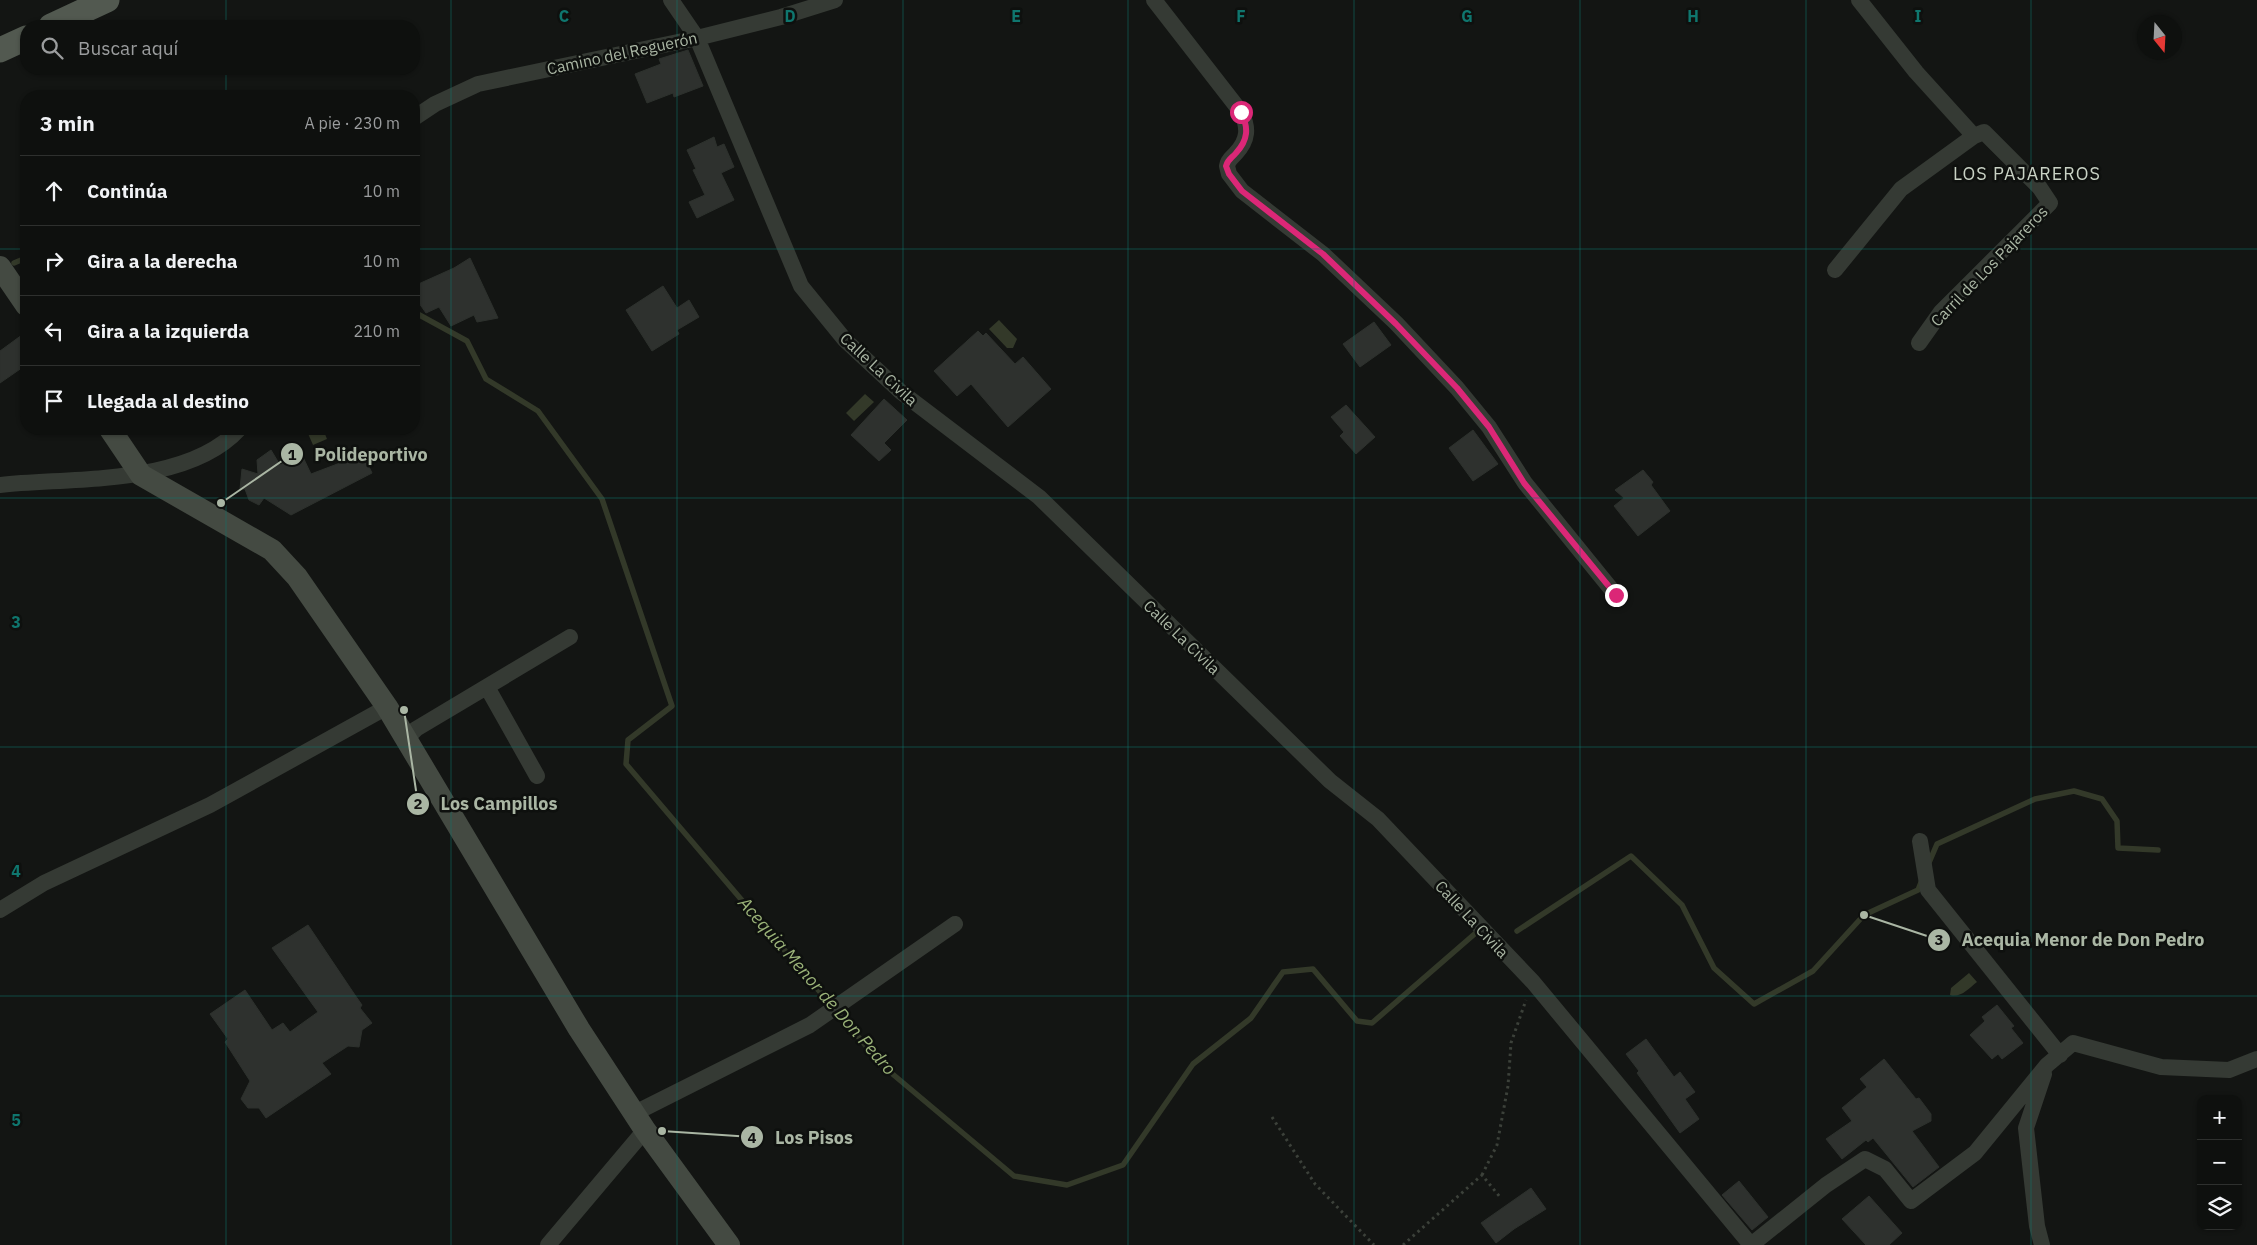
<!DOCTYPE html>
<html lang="es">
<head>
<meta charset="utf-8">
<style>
	:root { --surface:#0e100e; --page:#171917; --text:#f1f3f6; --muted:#9b9d9e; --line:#2e302e }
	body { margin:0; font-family:"IBM Plex Sans",sans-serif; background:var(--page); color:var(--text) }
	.controls { position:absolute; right:15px; bottom:15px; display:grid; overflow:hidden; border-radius:10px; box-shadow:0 1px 4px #0004 }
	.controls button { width:45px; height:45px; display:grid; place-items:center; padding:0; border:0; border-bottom:1px solid var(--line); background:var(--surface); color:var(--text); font:25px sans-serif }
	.compass { position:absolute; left:2137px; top:15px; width:45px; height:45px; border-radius:50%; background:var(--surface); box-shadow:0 1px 4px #0004; rotate:162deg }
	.stop { position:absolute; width:15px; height:15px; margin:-11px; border:4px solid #db2777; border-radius:50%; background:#fff }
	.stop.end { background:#db2777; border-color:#fff; box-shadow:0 1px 5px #0008 }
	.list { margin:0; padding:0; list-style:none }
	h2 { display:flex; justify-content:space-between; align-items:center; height:65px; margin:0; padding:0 20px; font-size:21px }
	h2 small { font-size:16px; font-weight:400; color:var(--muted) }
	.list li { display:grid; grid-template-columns:32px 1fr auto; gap:15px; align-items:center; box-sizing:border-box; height:70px; padding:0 20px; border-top:1px solid var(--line) }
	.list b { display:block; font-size:19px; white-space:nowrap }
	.list em { font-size:16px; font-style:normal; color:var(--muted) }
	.icon { flex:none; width:28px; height:28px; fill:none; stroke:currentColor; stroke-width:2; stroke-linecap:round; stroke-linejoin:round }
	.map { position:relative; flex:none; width:2257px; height:1245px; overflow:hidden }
	.search { position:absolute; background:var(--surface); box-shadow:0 1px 4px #0004; left:20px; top:20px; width:400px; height:55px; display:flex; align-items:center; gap:12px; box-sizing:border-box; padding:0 18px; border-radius:20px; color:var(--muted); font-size:19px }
	.panel { position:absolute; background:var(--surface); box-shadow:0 1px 4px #0004; left:20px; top:90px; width:400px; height:345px; border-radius:20px }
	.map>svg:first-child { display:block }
</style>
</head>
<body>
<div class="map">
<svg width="2257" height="1245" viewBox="0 0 2257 1245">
	<rect width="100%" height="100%" fill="#131513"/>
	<path fill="#333929" d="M999 320 1017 339 1013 348H1007L989 329Z
		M865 394 874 402 854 421 846 413Z
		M306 429H323L327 439 313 445Z
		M1969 973 1977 982C1968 989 1961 998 1950 995L1951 988Z"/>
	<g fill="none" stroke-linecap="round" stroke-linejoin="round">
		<path stroke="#333929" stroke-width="5.5" d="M14 263 26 258
			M414 312 467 341 486 379 538 411 602 499 672 706 628 740 626 764 883 1066 1014 1176 1067 1185 1123 1165 1193 1064 1251 1018 1283 972 1313 969 1357 1021 1372 1023 1478 931
			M1928 865 1937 844 2035 799 2074 791 2102 799 2117 821 2118 848 2158 850
			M1517 931 1631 856 1682 905 1714 968 1754 1004 1813 971 1864 915 1918 890 1922 880"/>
	</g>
	<path fill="#2e312e" stroke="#2d312d" d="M688 50 703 86 674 97 673 93 647 103 635 74 661 64 659 59Z
		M714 137 717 147 724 144 734 167 721 173 734 200 697 218 689 202 705 195 693 170 696 169 687 150Z
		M470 258 498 318 477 322 474 315 451 326 439 307 426 313 414 296V286L454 268Z
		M663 286 677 308 689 300 699 317 677 330 679 334 652 351 626 310Z
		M1374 322 1391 345 1360 367 1343 344Z
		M978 331 983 336 986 333 1015 364 1023 357 1051 389 1008 427 971 384 957 396 934 371Z
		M26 332V365L0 383V351Z
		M884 399 907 420 884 443 891 450 879 461 851 435Z
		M1346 405 1375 437 1356 454 1340 436 1344 432 1331 417Z
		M1473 430 1498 464 1473 481 1449 448Z
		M271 450 280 465 302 455 311 474 340 463 360 452 363 454 372 473 291 515 264 498 259 505 249 500 245 489H240L242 469 258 474 257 460Z
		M1643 470 1653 482 1651 485 1670 511 1638 536 1614 506 1624 498 1615 490Z
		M308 925 355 995 362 1005 360 1008 372 1023 362 1030 359 1047 348 1046 322 1063 331 1074 266 1118 259 1108H248L241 1099 250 1081 225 1042 228 1039 210 1014 245 990 272 1030 283 1023 290 1032 318 1012 272 948Z
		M1997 1005 2014 1026 2011 1028 2023 1043 2002 1059 1998 1054 1992 1059 1970 1035 1985 1021 1982 1017Z
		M1646 1039 1674 1077 1680 1072 1695 1092 1685 1099 1699 1119 1680 1133 1637 1073 1639 1071 1626 1054Z
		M1884 1059 1916 1099 1919 1098 1931 1114V1121L1912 1131 1939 1167 1913 1187 1873 1138 1868 1142 1866 1140 1842 1159 1826 1139 1852 1121 1842 1108 1867 1087 1860 1079Z
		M1739 1181 1768 1217 1752 1230 1722 1195Z
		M1531 1188 1546 1209 1514 1229 1496 1243 1481 1223Z
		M1869 1196 1902 1233 1889 1245H1866L1842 1219Z"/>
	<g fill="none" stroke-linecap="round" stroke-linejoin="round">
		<path stroke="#3c413a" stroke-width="3" stroke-dasharray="2.5 4" stroke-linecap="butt" d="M1272 1117 1315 1184 1374 1245
			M1482 1175 1497 1145 1508 1086 1511 1043 1526 1000
			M1403 1245 1482 1175 1500 1197"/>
		<path stroke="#353a34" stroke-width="16" d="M671 0 697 38 801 286 845 340 901 392 1039 497 1330 781 1378 819 1533 982 1751 1245
			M1154 0 1241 112C1249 128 1248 140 1236 153 1232 158 1228 159 1227 166L1229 174 1242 191 1323 254 1396 323 1457 388 1489 427 1525 483 1616 595
			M1859 0 1916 72 1974 136 1984 132 2040 188 2050 203 1941 312 1919 343
			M414 118 435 104 478 84 697 38 781 17 835 0
			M1835 270 1901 189 1974 136
			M0 485C72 477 187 486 239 429
			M487 687 537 776
			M406 739 416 729 570 637
			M1920 841 1928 890 2060 1055
			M0 910 44 883 210 805 387 707
			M635 1113 810 1025 955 924
			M548 1245 645 1130
			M1751 1245 1826 1185 1865 1159 1885 1169 1911 1201 1975 1153 2047 1065 2073 1043 2161 1067 2229 1070 2257 1059
			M2042 1245 2037 1226 2026 1128 2044 1074"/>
		<path stroke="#444a42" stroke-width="22" d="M0 267 26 305
			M110 429 141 475 272 550 297 577 387 707 579 1029 645 1130 729 1245"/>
		<path stroke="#525950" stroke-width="25" d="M51 26 107 0
			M0 50 26 38"/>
	</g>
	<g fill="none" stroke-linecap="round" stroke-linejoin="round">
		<path stroke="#db2777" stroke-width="6" d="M1241 112C1249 128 1248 140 1236 153 1232 158 1228 159 1226 166L1229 174 1242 191 1323 254 1396 324 1457 388 1489 427 1524 483 1616 595"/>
	</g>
	<path fill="none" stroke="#0f766e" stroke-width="1" stroke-opacity="0.55" d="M226 0V26M451 0V1245M677 0V1245M903 0V1245M1128 0V1245M1354 0V1245M1580 0V1245M1806 0V1245M2031 0V1245M226 69V96M0 249H26M414 249H2257M226 429V1245M0 498H2257M0 747H2257M0 996H2257"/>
	<g text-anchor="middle" stroke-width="5" stroke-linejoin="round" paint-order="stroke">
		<g font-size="16" fill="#aab6a4" stroke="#0e100e">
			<text transform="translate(622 53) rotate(-12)" y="6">Camino del Reguerón</text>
			<text transform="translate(1989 266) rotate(-46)" y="6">Carril de Los Pajareros</text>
			<text transform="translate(879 369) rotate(43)" y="6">Calle La Civila</text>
			<text transform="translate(1182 637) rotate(44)" y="6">Calle La Civila</text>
			<text transform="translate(1472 919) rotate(47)" y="6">Calle La Civila</text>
		</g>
		<g font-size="18" letter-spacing="1" fill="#c9d2c5" stroke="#0e100e">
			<text x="2027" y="180">LOS PAJAREROS</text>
		</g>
		<g font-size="18" font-style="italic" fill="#9bb379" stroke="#0e100e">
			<text transform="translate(817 986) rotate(49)" y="6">Acequia Menor de Don Pedro</text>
		</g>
	</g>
	<g font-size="16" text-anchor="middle" font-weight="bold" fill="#0f766e" stroke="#0e100e" stroke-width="5" stroke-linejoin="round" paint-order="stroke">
		<text x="564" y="22">C</text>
		<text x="790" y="22">D</text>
		<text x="1016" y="22">E</text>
		<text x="1241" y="22">F</text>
		<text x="1467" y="22">G</text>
		<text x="1693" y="22">H</text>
		<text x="1918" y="22">I</text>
		<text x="16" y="628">3</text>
		<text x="16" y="877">4</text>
		<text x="16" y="1126">5</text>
	</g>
	<path fill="none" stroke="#aab6a4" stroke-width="2" d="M221 503L292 454M404 710L418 804M1864 915L1939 940M662 1131L752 1137"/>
	<g fill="#aab6a4" stroke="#0e100e" stroke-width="2">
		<circle cx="221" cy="503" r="5"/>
		<circle cx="404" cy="710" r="5"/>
		<circle cx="1864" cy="915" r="5"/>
		<circle cx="662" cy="1131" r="5"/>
		<circle cx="292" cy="454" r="12"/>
		<circle cx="418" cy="804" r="12"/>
		<circle cx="1939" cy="940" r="12"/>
		<circle cx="752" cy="1137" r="12"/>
	</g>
	<g font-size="15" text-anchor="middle" font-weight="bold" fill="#111">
		<text x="292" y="460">1</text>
		<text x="418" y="809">2</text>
		<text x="1939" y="945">3</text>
		<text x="752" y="1143">4</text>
	</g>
	<g font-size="18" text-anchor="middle" font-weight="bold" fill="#aab6a4" stroke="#0e100e" stroke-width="5" stroke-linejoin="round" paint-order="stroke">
		<text x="371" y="461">Polideportivo</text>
		<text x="499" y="810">Los Campillos</text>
		<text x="2083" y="946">Acequia Menor de Don Pedro</text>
		<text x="814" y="1144">Los Pisos</text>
	</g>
</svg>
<div class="controls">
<button>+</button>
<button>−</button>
<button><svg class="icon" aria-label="layers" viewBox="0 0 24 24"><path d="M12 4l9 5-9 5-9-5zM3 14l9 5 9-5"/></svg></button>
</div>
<svg class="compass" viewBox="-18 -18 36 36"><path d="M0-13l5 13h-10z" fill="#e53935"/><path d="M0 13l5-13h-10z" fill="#9b9d9e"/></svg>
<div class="stop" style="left:1241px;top:112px"></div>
<div class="stop end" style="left:1616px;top:595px"></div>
<div class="search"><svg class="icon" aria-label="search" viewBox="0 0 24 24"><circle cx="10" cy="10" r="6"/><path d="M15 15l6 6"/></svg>Buscar aquí</div>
<section class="panel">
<h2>3 min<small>A pie · 230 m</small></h2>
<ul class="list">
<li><svg class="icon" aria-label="ahead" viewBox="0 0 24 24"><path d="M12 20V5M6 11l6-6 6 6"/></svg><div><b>Continúa</b></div><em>10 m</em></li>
<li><svg class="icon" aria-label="right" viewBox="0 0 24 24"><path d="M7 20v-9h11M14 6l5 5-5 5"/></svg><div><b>Gira a la derecha</b></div><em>10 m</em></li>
<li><svg class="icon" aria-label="left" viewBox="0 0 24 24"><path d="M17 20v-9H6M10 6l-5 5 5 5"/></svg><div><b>Gira a la izquierda</b></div><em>210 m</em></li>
<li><svg class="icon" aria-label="arrive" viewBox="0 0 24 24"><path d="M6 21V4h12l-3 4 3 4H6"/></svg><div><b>Llegada al destino</b></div></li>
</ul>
</section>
</div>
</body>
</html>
